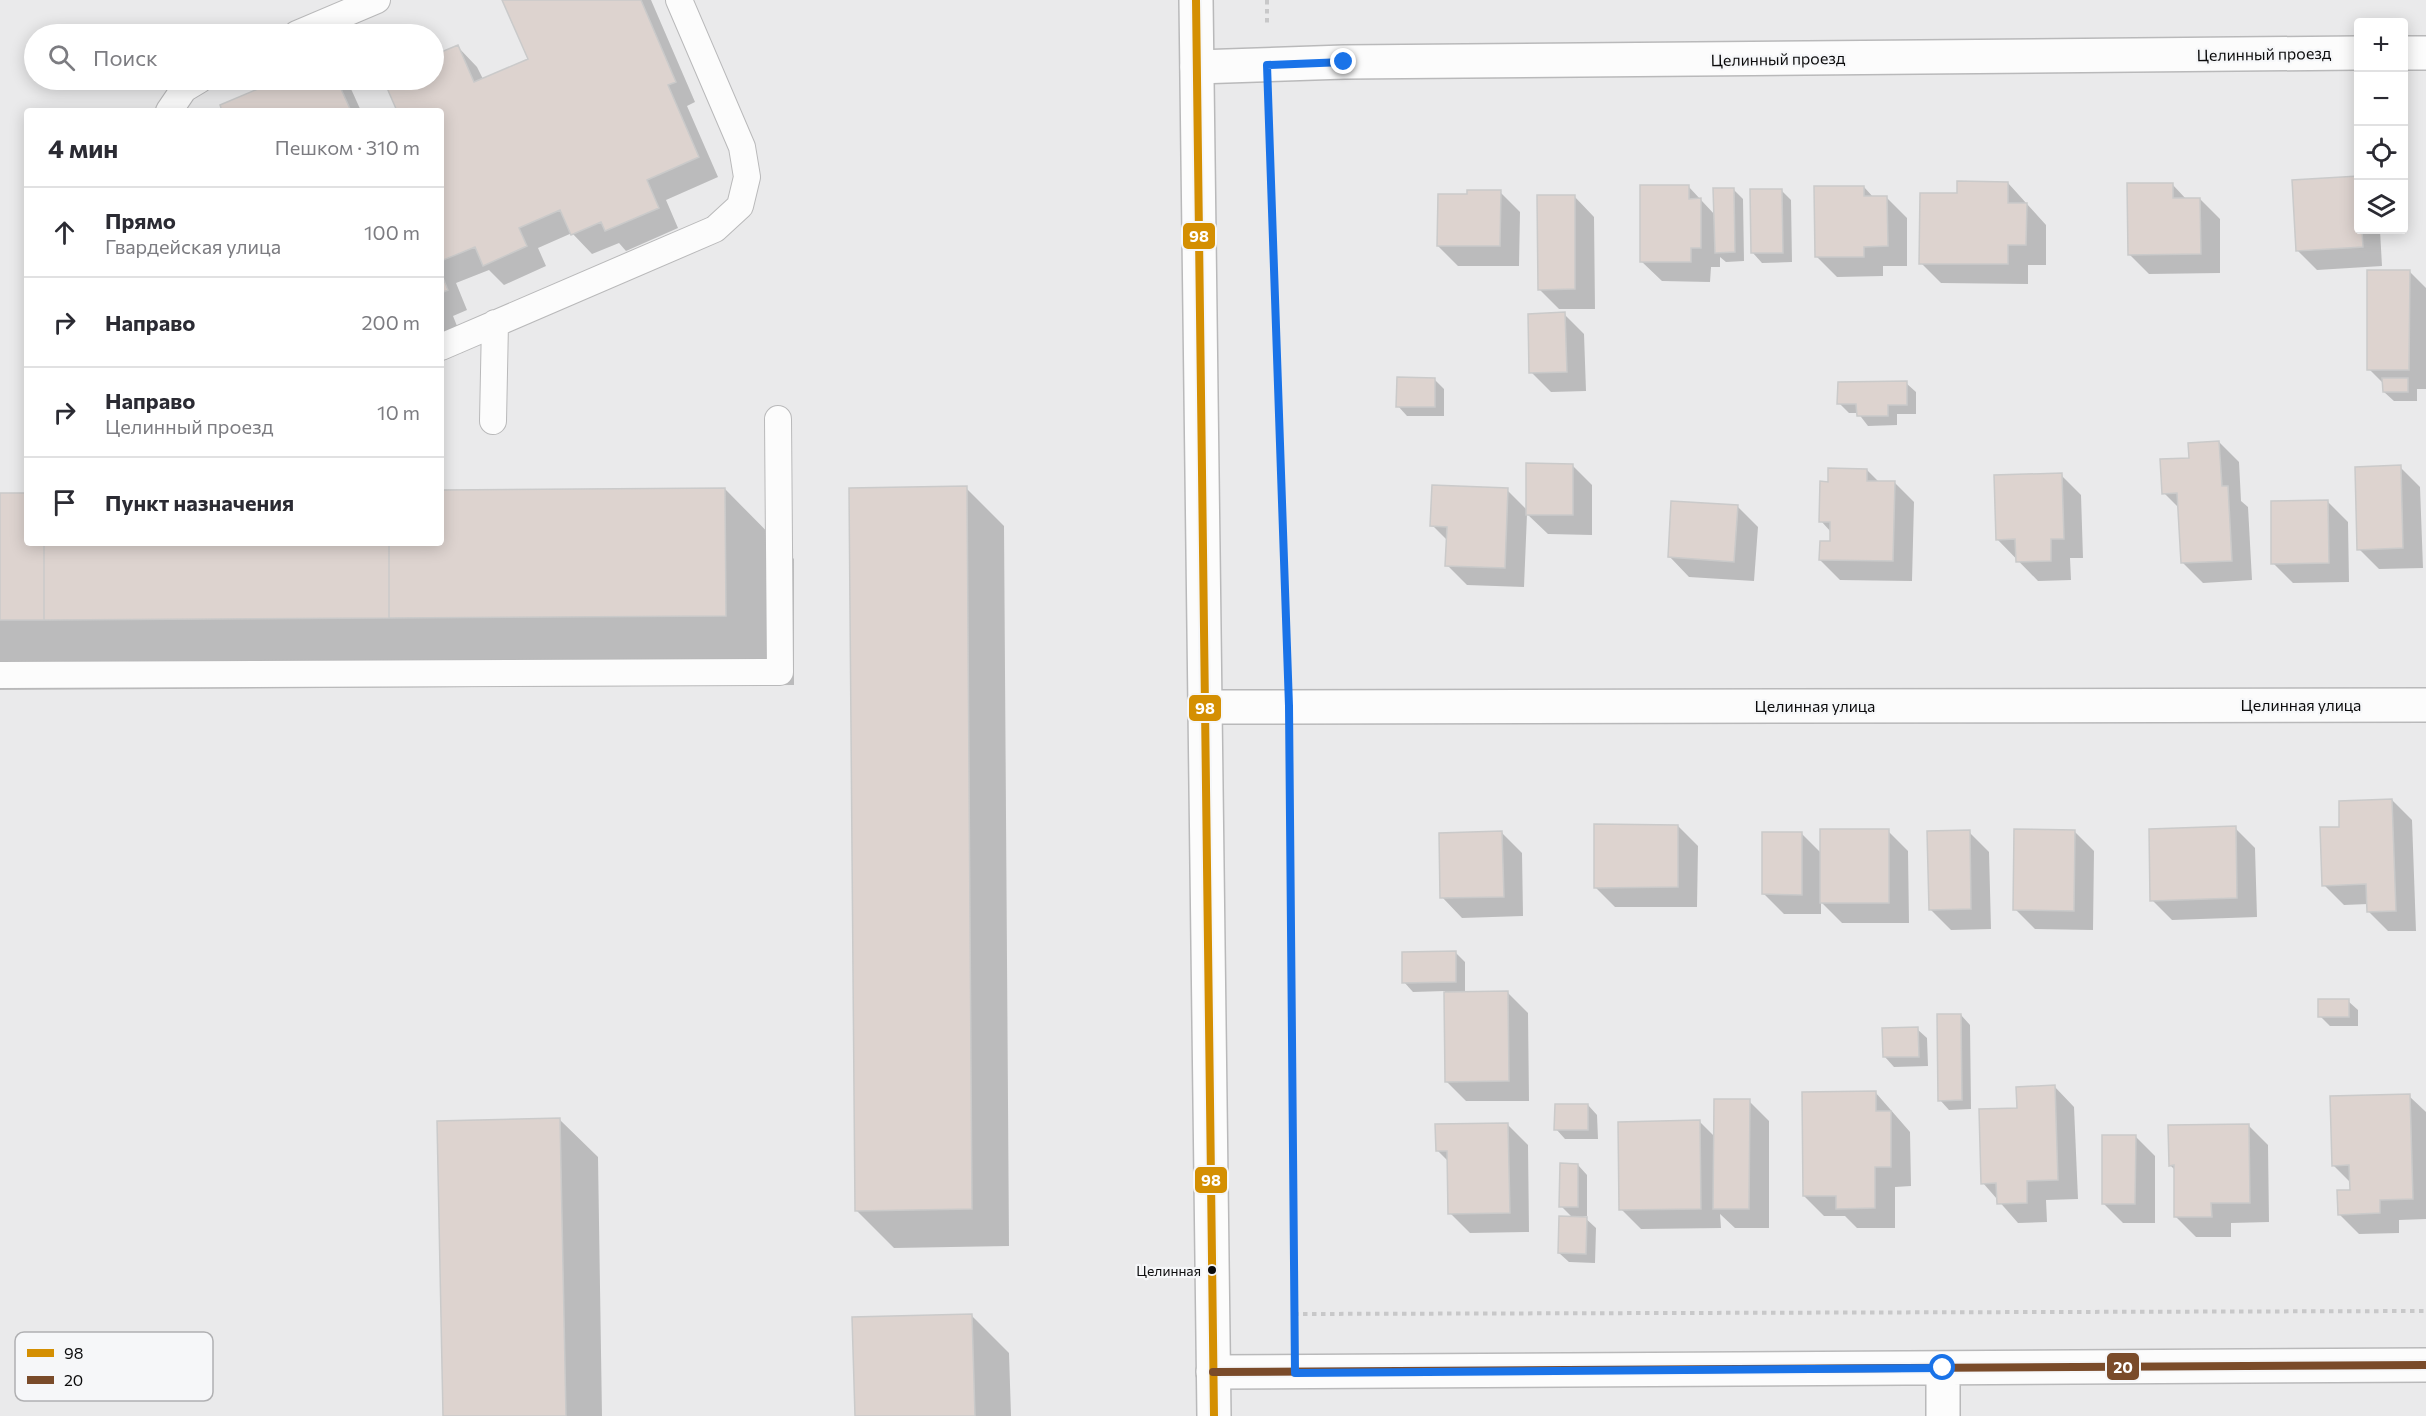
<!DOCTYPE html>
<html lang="ru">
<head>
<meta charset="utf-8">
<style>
	:root { --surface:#fff; --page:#f7f7f7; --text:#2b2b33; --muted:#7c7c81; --line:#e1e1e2 }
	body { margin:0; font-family:Commissioner,sans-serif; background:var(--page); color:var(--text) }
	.controls { position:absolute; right:18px; top:18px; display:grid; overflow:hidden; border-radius:6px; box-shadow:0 3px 15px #0003 }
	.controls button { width:54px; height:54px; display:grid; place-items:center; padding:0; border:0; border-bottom:2px solid var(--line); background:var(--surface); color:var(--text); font:30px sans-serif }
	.stop { position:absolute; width:18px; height:18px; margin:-14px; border:4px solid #1a73e8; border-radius:50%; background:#fff }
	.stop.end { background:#1a73e8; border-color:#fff; box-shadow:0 2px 6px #0008 }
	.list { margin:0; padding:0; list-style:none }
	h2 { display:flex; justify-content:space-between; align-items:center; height:78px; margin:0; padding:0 24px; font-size:26px }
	h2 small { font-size:20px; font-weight:400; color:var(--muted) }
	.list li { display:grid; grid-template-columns:39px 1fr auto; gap:18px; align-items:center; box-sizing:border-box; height:90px; padding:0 24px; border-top:2px solid var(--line) }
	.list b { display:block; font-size:22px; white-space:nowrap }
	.list p { margin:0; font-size:20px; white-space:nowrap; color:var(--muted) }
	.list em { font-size:20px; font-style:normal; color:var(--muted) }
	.icon { flex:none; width:33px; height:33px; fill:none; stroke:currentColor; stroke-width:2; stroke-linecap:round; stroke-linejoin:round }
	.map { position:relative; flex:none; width:2426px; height:1416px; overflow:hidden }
	.search { position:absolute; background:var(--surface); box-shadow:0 3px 15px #0003; left:24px; top:24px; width:420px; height:66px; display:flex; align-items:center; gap:15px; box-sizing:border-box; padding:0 21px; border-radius:33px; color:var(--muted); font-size:22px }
	.panel { position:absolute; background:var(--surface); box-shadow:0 3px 15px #0003; left:24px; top:108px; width:420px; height:438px; border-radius:6px }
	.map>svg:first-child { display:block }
</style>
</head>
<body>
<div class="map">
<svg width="2426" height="1416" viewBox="0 0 2426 1416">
	<rect width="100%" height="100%" fill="#eaeaeb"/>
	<path fill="#0003" d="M504 0H651L695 102 687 106 718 177 666 200 678 228 626 251 619 243 592 254 572 233 538 248 546 266 504 285 489 270 456 283 467 310 453 316 457 326 441 333V111H398L389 88 409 80H434V57L457 46 477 67 483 79 530 59Z
		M283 80H347L361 111H224L222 106Z
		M2358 177V230H2380L2382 266 2317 270 2297 250 2293 181Z
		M2008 183 2046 225V265H2028V284L1941 283 1921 263 1958 194Z
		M2172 184 2187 200 2200 199 2220 219V273L2149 274 2129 254Z
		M1688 186 1715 215 1734 190 1743 199 1744 261 1726 262 1720 257V267H1711L1710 282 1662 281 1641 261Z
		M1864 187 1874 198H1887L1907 218V266H1883V276L1837 277 1817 257Z
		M1781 190 1791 200 1792 262 1762 263 1753 253Z
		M1500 192 1520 212 1519 266H1458L1438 246 1468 196Z
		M1574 196 1594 217 1595 309H1559L1539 289Z
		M2409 271 2426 288V389H2417V401H2394L2384 392V384L2369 369Z
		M1564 314 1584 334 1586 391 1551 392 1531 372Z
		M1434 379 1444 389V416H1407L1398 406Z
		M1906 383 1916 392V414H1897V425L1868 426 1858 413H1849L1839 403Z
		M2219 442 2239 462 2241 501 2248 507 2252 580 2203 583 2183 563 2180 509 2164 493 2190 459Z
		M1572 465 1592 485V535L1548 534 1527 514 1524 587 1467 585 1447 565 1448 541 1432 525 1507 490 1527 510Z
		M2400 467 2420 487 2423 568 2379 569 2359 549Z
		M1867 470 1879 482H1894L1914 502 1912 581 1840 580 1820 560 1831 543V532L1821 521 1830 483Z
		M2061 475 2081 495 2083 558H2070L2071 580 2038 581 1997 539Z
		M966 488 1004 526 1009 1246 894 1248 856 1210Z
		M725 489 794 559V685L0 690V494H27V543H441V491Z
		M2328 502 2348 522 2349 582 2293 583 2273 563Z
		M1738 507 1758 527 1754 581 1689 577 1669 556Z
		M2392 800 2412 820 2416 931H2388L2368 911V904L2344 905 2324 885 2340 828Z
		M1678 826 1698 846 1697 907H1615L1595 887Z
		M2235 828 2255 848 2257 917 2172 920 2152 900Z
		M1888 831 1908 851 1909 923H1842L1821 902V914H1784L1764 894 1801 833 1822 854Z
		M2074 831 2094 851 2093 930 2035 929 2015 909Z
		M1969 832 1989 852 1991 929 1951 930 1931 910Z
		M1502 833 1522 853 1523 916 1462 918 1442 897Z
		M1455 952 1465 962V993H1508L1528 1013 1529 1101H1466L1446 1081 1445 991 1413 992 1404 982Z
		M2348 1001 2358 1010V1026H2330L2320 1016Z
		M1961 1015 1970 1025 1971 1109 1949 1110 1940 1100Z
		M1917 1029 1927 1038 1928 1066 1894 1067 1885 1057Z
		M2054 1086 2074 1107 2078 1199 2046 1200 2047 1222 2018 1223 1983 1183 2018 1109Z
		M1876 1093 1910 1132 1911 1186 1895 1187V1228H1857L1845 1216H1824L1804 1196Z
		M2409 1096 2426 1112V1219L2399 1220V1233L2359 1234 2339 1214 2351 1191V1183L2333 1165Z
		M1749 1101 1769 1121V1228H1735L1720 1214 1721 1228 1641 1229 1621 1209 1699 1121 1715 1137Z
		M1588 1105 1597 1115 1598 1139H1565L1556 1129Z
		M560 1120 598 1157 602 1416H444Z
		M1508 1125 1528 1145 1529 1232 1470 1233 1450 1213 1449 1162 1437 1150Z
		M2248 1125 2268 1145 2269 1222 2231 1223V1237H2196L2176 1217 2175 1170 2170 1165Z
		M2135 1136 2155 1156V1223H2123L2103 1203Z
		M1578 1165 1587 1175V1216H1583L1596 1228 1595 1263 1569 1262 1559 1253 1573 1218 1561 1206Z
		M971 1315 1009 1353 1011 1416H856Z"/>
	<path fill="#ddd3cf" stroke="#cacaca" stroke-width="1.5" d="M502 0H641L676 82 668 85 699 157 647 180 659 208 605 231 601 222 571 235 560 210 519 228 527 246 483 266 475 247 441 261V111H397L387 88 405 80H434V55L458 45 474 82 528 59Z
		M279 80H337L351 111H222L220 105Z
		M2358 176V230H2362L2363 247 2296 251 2292 180Z
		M1957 181 2008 182V203H2027L2026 245H2008V264H1919L1920 193H1957Z
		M2127 183H2173V198H2200L2201 254 2128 255Z
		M1640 185H1689V199L1701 198V248H1691V262H1640Z
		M1814 186H1864V196H1887L1888 246 1864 247V257H1815Z
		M1713 188H1734L1735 252 1715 253Z
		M1750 189H1782L1783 253H1751Z
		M1467 190H1501L1500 246H1437L1438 194H1467Z
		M1537 195H1575V289L1538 290Z
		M2367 270H2410L2409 370H2367Z
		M441 273 448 290 441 293Z
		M1565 312 1567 372 1529 373 1528 314Z
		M1397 377 1435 378V407H1396Z
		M2382 378H2408V392H2383Z
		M1907 381V405H1888V416H1857L1856 404H1837L1838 382Z
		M2219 441 2222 486H2228L2232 561 2181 563 2177 493 2162 494 2160 459 2189 458 2188 443Z
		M1526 463 1573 464V515H1526Z
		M2401 465 2403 548 2357 550 2355 467Z
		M1828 468 1867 469V481H1895L1893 561 1819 560 1820 541H1830V522H1819L1820 481 1828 482Z
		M2062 473 2064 539H2051V561L2016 562 2015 539 1996 540 1994 475Z
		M1432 485 1508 488 1505 568 1445 566 1447 527 1430 526Z
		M967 486 972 1209 855 1211 849 488Z
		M725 488 726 616 389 618V543H441V490Z
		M0 493H27V543H44V620H0Z
		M2328 500 2329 563 2271 564V501Z
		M1671 501 1738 505 1734 562 1668 557Z
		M44 543H389V618L44 620Z
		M2392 799 2396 911 2367 912 2366 884 2322 886 2320 827H2339V801Z
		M1594 824 1678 825V887L1594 888Z
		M2236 826 2237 898 2150 901 2149 829Z
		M1820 829H1889V903H1820Z
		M2014 829 2075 830 2074 911 2013 910Z
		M1970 830 1971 909 1929 910 1927 831Z
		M1502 831 1504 897 1440 898 1439 833Z
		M1762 832H1802V895L1762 894Z
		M1456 951V982L1402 983V952Z
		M1508 991 1509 1081 1445 1082 1444 992Z
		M2318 999H2349V1017H2318Z
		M1937 1014H1961L1962 1100 1938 1101Z
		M1918 1027 1919 1057H1883L1882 1028Z
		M2055 1085 2058 1180 2027 1181V1203L1997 1204 1996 1183 1981 1184 1979 1109 2017 1108 2016 1087Z
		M1876 1091V1111H1891V1167H1875V1208L1836 1209V1196H1803L1802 1092Z
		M2410 1094 2413 1199 2380 1200V1213L2338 1215 2337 1190H2350L2349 1165 2332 1166 2330 1096Z
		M1714 1099H1750L1749 1209H1713Z
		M1555 1104H1588V1130H1554Z
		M560 1118 566 1416H443L437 1121Z
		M1700 1120 1701 1209 1619 1210 1618 1122Z
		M1508 1123 1510 1213 1448 1214 1447 1151H1436L1435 1124Z
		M2249 1124 2250 1203H2211L2212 1217H2174V1165L2169 1166 2168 1125Z
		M2102 1135H2136L2135 1204H2102Z
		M1560 1163 1578 1164V1207H1559Z
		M1559 1216 1587 1217 1586 1254 1558 1253Z
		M972 1314 975 1416H855L852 1317Z"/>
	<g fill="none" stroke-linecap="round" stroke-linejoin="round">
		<g stroke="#b9b9ba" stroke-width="28">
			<path id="lane" d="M297 34 377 0
				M169 111 184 89 199 80
				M441 347 715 229 740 206 747 177 742 147 679 0
				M493 421 495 323
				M0 675 780 672 778 419"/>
		</g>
		<g stroke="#b9b9ba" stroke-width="36">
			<path id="street" d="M2404 53H2426
				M1197 67 1344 62 2358 53
				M1205 707 2426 705
				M1943 1368V1416
				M1213 1372 2426 1365"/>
		</g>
		<g stroke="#b9b9ba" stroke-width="36">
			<path id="secondary" d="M1196 0 1214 1416"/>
		</g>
		<path stroke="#c8c8c9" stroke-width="4" stroke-dasharray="4.5 4.5" stroke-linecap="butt" d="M1267 0V27
			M1269 103 1288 668
			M1290 745 1294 1334
			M1294 1314 2426 1311"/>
		<use href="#lane" stroke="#fcfcfc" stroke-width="26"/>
		<use href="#street" stroke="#fcfcfc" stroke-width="33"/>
		<use href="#secondary" stroke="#fcfcfc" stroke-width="33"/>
		<g stroke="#f6f7f9" stroke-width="12">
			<path id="bus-1" d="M1196 0 1214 1416"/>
		</g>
		<g stroke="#f6f7f9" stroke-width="12">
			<path id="bus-2" d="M1213 1372 2426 1365"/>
		</g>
		<use href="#bus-1" stroke="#d48f02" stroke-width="8"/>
		<use href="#bus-2" stroke="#7a4b2a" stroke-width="8"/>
	</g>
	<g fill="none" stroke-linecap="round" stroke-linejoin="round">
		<path stroke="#1a73e8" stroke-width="8" d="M1344 62 1267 65 1289 706 1295 1373 1943 1368"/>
	</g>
	<circle fill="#0b0b0c" stroke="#f6f7f9" stroke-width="2" cx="1212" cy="1270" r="5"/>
	<g text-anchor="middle" stroke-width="4.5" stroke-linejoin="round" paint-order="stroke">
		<g font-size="14" fill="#0b0b0c" stroke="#f6f7f9" text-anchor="end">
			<text x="1201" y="1276">Целинная</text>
		</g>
		<g font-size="16" fill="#0b0b0c" stroke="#f6f7f9">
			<text transform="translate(2264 54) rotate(-1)" y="6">Целинный проезд</text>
			<text transform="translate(1778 59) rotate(-1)" y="6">Целинный проезд</text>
			<text x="2301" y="711">Целинная улица</text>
			<text x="1815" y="712">Целинная улица</text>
		</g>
	</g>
	<rect x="15" y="1332" width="198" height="69" rx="9" fill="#f6f7f9" stroke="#b0b0b2" stroke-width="1.5"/>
	<rect x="27" y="1349" width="27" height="8" fill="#d48f02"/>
	<rect x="27" y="1376" width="27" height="8" fill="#7a4b2a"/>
	<g font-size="16" fill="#0b0b0c">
		<text x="64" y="1359">98</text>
		<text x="64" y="1386">20</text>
	</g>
	<g stroke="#f6f7f9" stroke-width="2">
		<rect x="1182" y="222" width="34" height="28" rx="6" fill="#d48f02"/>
		<rect x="1188" y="694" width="34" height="28" rx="6" fill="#d48f02"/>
		<rect x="1194" y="1166" width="34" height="28" rx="6" fill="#d48f02"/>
		<rect x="2106" y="1352" width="34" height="29" rx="6" fill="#7a4b2a"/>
	</g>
	<g font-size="16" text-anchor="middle" font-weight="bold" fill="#fff">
		<text x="1199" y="242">98</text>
		<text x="1205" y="714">98</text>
		<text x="1211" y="1186">98</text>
		<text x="2123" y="1373">20</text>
	</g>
</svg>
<div class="controls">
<button>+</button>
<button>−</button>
<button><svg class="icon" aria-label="locate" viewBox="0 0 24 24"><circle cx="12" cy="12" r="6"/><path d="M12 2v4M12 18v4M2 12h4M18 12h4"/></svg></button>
<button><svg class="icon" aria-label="layers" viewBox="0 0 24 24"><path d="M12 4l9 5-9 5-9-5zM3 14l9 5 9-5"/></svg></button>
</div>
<div class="stop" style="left:1943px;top:1368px"></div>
<div class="stop end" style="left:1344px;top:62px"></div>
<div class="search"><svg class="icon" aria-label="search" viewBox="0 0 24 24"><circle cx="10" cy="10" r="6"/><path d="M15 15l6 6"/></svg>Поиск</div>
<section class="panel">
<h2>4 мин<small>Пешком · 310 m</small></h2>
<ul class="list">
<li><svg class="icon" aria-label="ahead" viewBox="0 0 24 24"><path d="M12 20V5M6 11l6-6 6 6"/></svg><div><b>Прямо</b><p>Гвардейская улица</p></div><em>100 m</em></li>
<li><svg class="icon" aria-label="right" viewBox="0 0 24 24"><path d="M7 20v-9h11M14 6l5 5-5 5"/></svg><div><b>Направо</b></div><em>200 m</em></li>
<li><svg class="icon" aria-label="right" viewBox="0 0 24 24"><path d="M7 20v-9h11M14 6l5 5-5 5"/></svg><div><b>Направо</b><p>Целинный проезд</p></div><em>10 m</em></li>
<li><svg class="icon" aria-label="arrive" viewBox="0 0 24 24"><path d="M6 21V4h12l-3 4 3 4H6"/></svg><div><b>Пункт назначения</b></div></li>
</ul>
</section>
</div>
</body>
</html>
